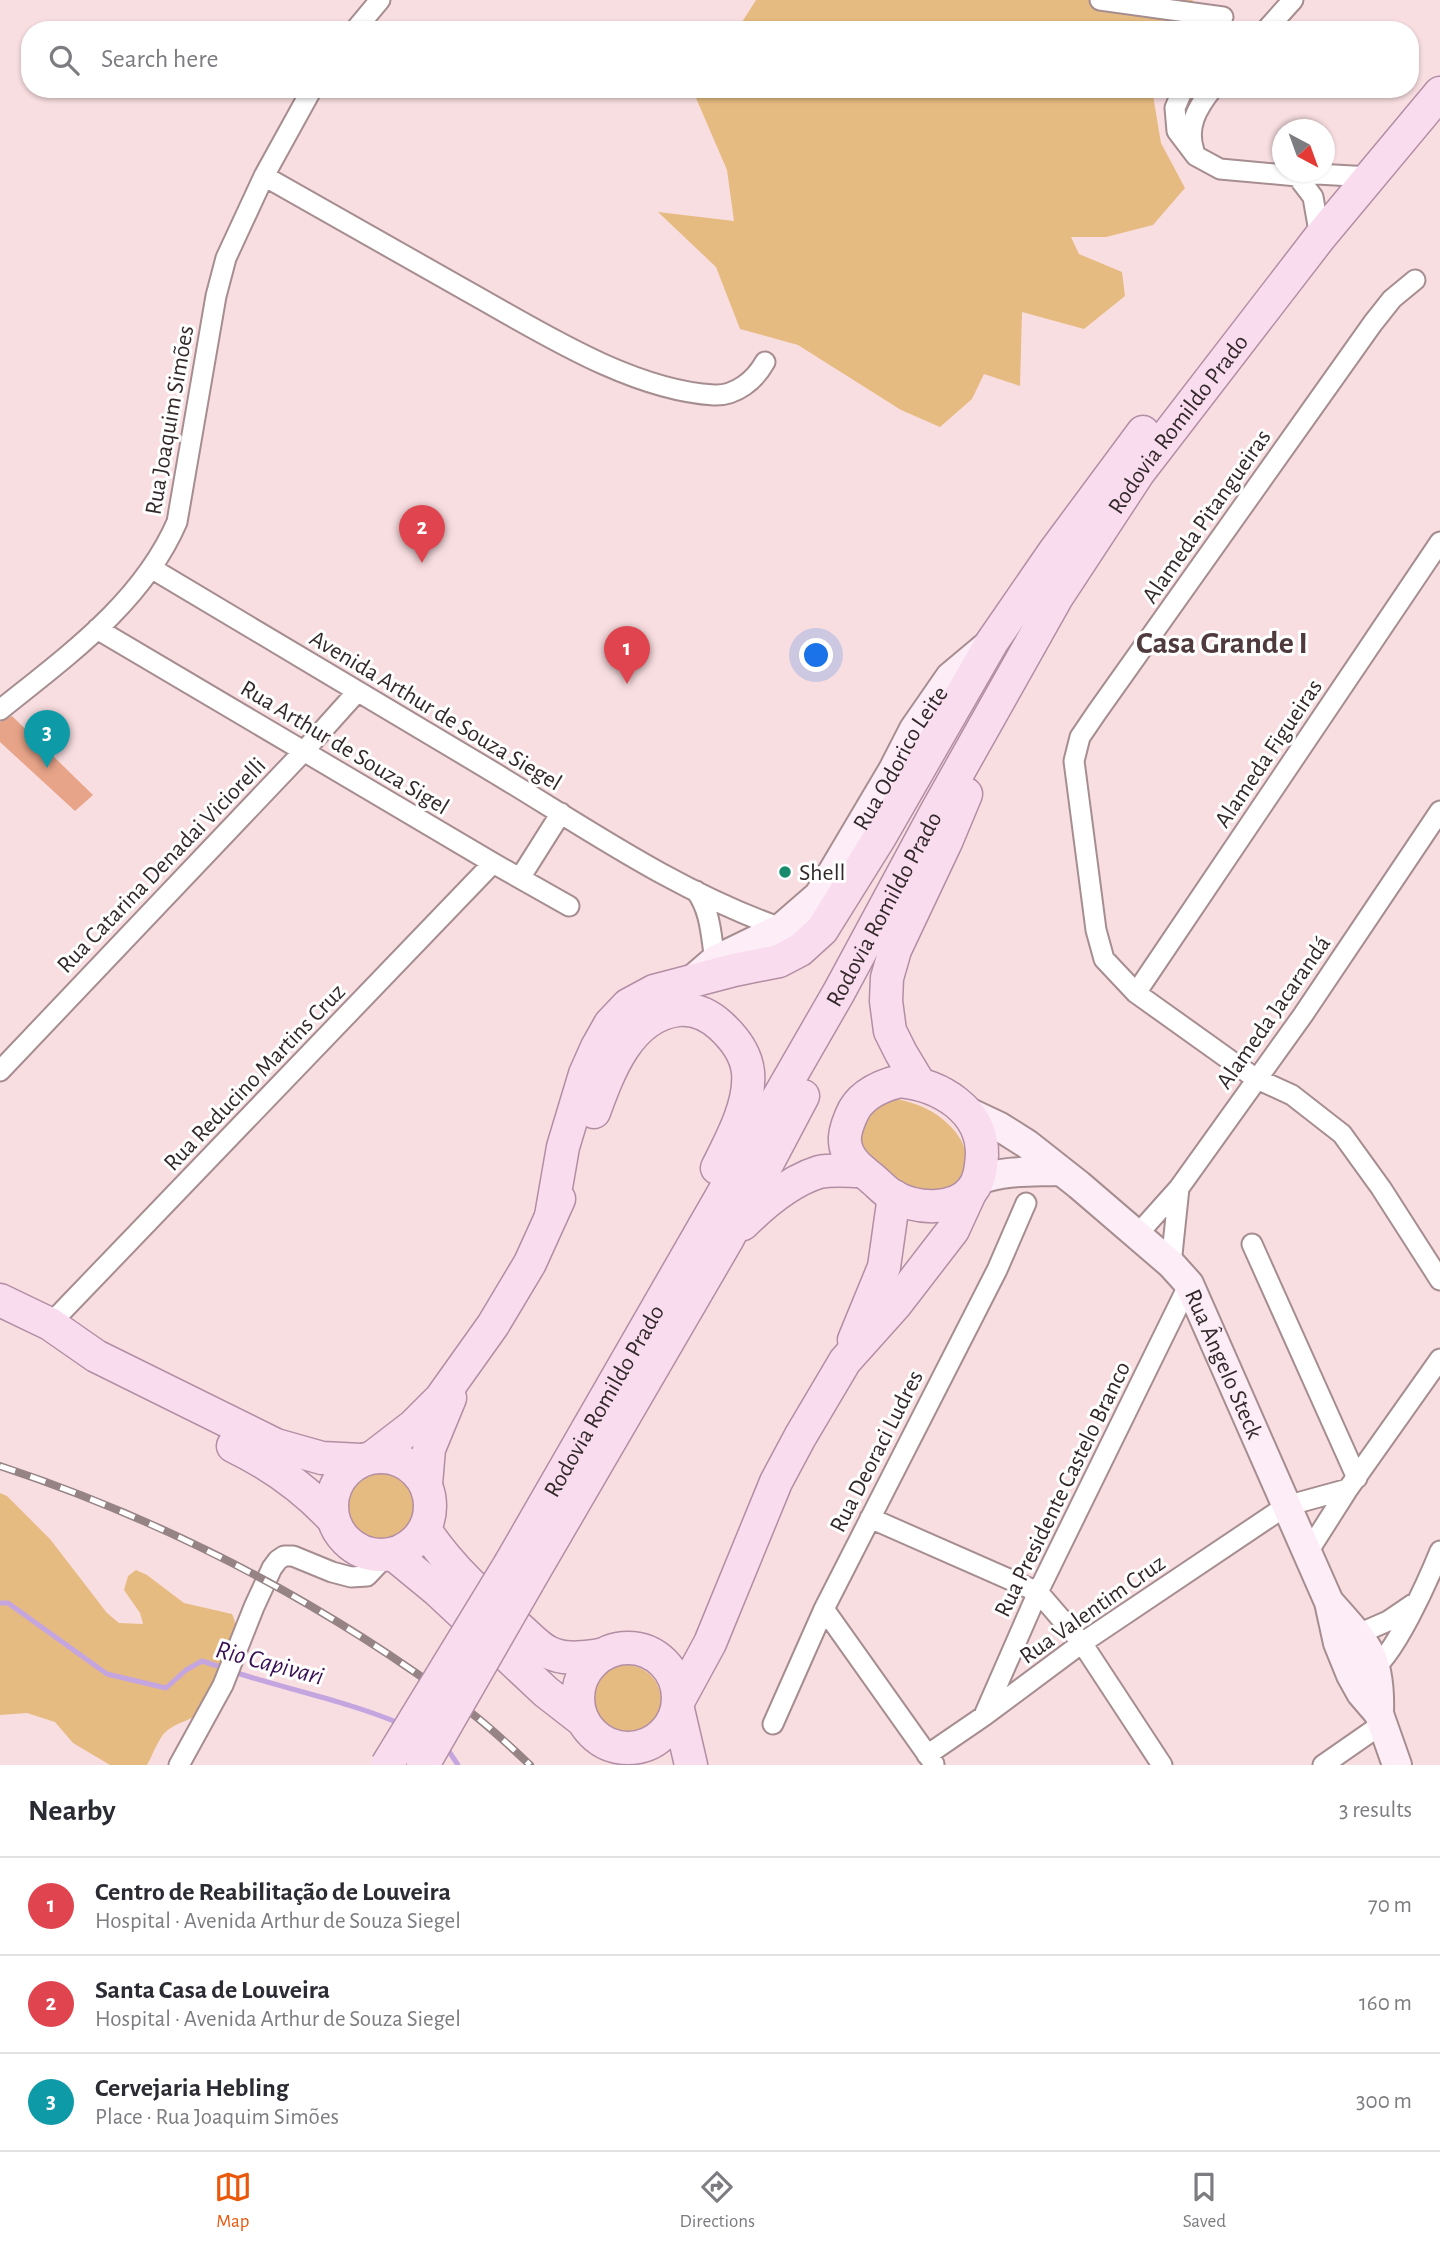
<!DOCTYPE html>
<html lang="en">
<head>
<meta charset="utf-8">
<style>
	:root { --surface:#fff; --page:#f2f2f3; --text:#2b2b33; --muted:#7c7c81; --line:#e1e1e2; --accent:#ea580c }
	body { margin:0; font-family:"Alegreya Sans",sans-serif; background:var(--page); color:var(--text) }
	.compass { position:absolute; left:1272px; top:119px; width:63px; height:63px; border-radius:50%; background:var(--surface); box-shadow:0 2px 5px #0004; rotate:139deg }
	.you { position:absolute; left:817px; top:656px; width:24px; height:24px; margin:-18px; border:5px solid #fff; border-radius:50%; background:#1a73e8; box-shadow:0 0 0 10px #1a73e833 }
	.badge { display:grid; place-items:center; width:46px; height:46px; border-radius:50%; background:var(--accent); color:#fff; font-size:23px; font-weight:700 }
	.pin { position:absolute; translate:-50% -58px; filter:drop-shadow(0 2px 4px #0008) }
	.pin::after { content:''; position:absolute; top:37px; width:24px; height:21px; background:inherit; clip-path:polygon(0 0,100% 0,50% 100%) }
	.list { margin:0; padding:0; list-style:none }
	h2 { display:flex; justify-content:space-between; align-items:center; height:91px; margin:0; padding:0 28px; font-size:30px }
	h2 small { font-size:23px; font-weight:400; color:var(--muted) }
	.list li { display:grid; grid-template-columns:46px 1fr auto; gap:21px; align-items:center; box-sizing:border-box; height:98px; padding:0 28px; border-top:2px solid var(--line) }
	.list b { display:block; font-size:26px; white-space:nowrap }
	.list p { margin:0; font-size:23px; white-space:nowrap; color:var(--muted) }
	.list em { font-size:23px; font-style:normal; color:var(--muted) }
	.icon { flex:none; width:38px; height:38px; fill:none; stroke:currentColor; stroke-width:2; stroke-linecap:round; stroke-linejoin:round }
	.map { position:relative; flex:none; width:1440px; height:1765px; overflow:hidden }
	.search { position:absolute; background:var(--surface); box-shadow:0 2px 5px #0004; left:21px; right:21px; top:21px; height:77px; display:flex; align-items:center; gap:18px; box-sizing:border-box; padding:0 24px; border-radius:28px; color:var(--muted); font-size:26px }
	.sheet { height:385px; background:var(--surface) }
	nav { display:flex; justify-content:space-around; align-items:center; box-sizing:border-box; height:98px; border-top:2px solid var(--line); background:var(--surface); font-size:19px; color:var(--muted) }
	nav a { display:grid; justify-items:center; gap:4px }
	nav .on { color:var(--accent) }
	.map>svg:first-child { display:block }
</style>
</head>
<body>
<div class="map">
<svg width="1440" height="1765" viewBox="0 0 1440 1765">
	<rect width="100%" height="100%" fill="#f9dee1"/>
	<path fill="#e6bb81" d="M756 0H1193L1180 30H737Z
		M701 89H1152L1161 143 1185 188 1153 225 1106 237H1071L1079 254 1122 272 1125 296 1084 329 1022 312 1020 386 984 374 972 399 940 427 901 410 798 345 740 329 716 267 658 212 734 221 727 170 696 98Z
		M898 1099C910 1102 923 1106 934 1113 965 1133 981 1165 948 1193L901 1191 858 1147C863 1119 867 1104 898 1099Z
		M343 1506a38 38 0 1 1 76 0a38 38 0 1 1-76 0Z
		M0 1493 7 1496 50 1539 107 1613 119 1623 143 1624 140 1613 124 1590 128 1576 136 1570 147 1575 184 1603 232 1614C246 1639 216 1695 198 1713 188 1723 173 1722 162 1736 156 1745 152 1756 147 1765H110L73 1743 55 1722 27 1713 0 1715Z
		M591 1700a35 35 0 1 1 70 0a35 35 0 1 1-70 0Z"/>
	<g fill="none" stroke-linecap="round" stroke-linejoin="round">
		<path stroke="#c4a5e0" stroke-width="5" d="M0 1603H8L107 1674 166 1688 186 1670 202 1661 224 1668
			M234 1672C289 1690 347 1701 401 1724
			M446 1747 458 1765"/>
	</g>
	<path fill="#e8a489" d="M12 716 93 795 75 811 0 742V722Z"/>
	<g fill="none" stroke-linecap="round" stroke-linejoin="round">
		<g stroke="#a68d90" stroke-width="23">
			<path id="minor" d="M1100 0 1223 17
				M355 30 380 0
				M1266 30 1293 0
				M1183 89 1175 108 1177 131 1196 156 1220 169 1297 176 1317 174 1370 177
				M1194 151C1186 127 1197 108 1212 89
				M264 176C331 214 399 252 467 291 539 331 630 390 714 395 736 396 755 380 765 362
				M1297 176 1313 197 1320 237
				M1415 280 1392 299 1373 323 1097 712 1080 737 1074 761 1096 930 1104 959 1136 993 1255 1078 1292 1095 1342 1134 1381 1188 1440 1280
				M151 568C265 637 379 703 493 772 586 828 676 891 781 928
				M97 629 493 863 569 906
				M0 710C67 656 142 603 177 522L216 296 226 258 264 176 312 89
				M520 878 561 813
				M696 891C711 911 711 937 715 960
				M1136 993 1440 542
				M0 1071 304 751 357 692
				M1137 1235 1179 1188 1303 1015 1440 811
				M1252 1244 1357 1478
				M1171 1264 1179 1188
				M50 1324 493 863
				M870 1518 1038 1592 1082 1643 1162 1765
				M1308 1552 1348 1489 1440 1359
				M824 1609 934 1764
				M1347 1639 1388 1621 1413 1604
				M1369 1672C1393 1660 1429 1578 1440 1551
				M985 1713 1038 1592 1189 1284
				M773 1724 824 1609 997 1270 1026 1203
				M927 1755 984 1716 1082 1643 1286 1506 1348 1489
				M179 1765 223 1685 254 1607 272 1568 278 1560 284 1556H293L332 1572 351 1577 367 1576 387 1555
				M1323 1765 1382 1724"/>
		</g>
		<g stroke="#a68d90" stroke-width="32">
			<g id="secondary">
				<path id="s1" d="M693 979 715 960 781 928 819 895 893 770 914 729 950 677 987 646"/>
				<path id="s2" d="M966 1111 1000 1127 1027 1144 1079 1185 1171 1264 1189 1284 1329 1602 1338 1643 1351 1675 1361 1693 1379 1714 1397 1765"/>
				<path d="M978 1180C1005 1170 1031 1172 1059 1171"/>
				<path d="M1331 1604C1368 1646 1381 1656 1379 1714"/>
			</g>
		</g>
		<g stroke="#b28ea4" stroke-width="35">
			<g id="primary">
				<path d="M900 1081C940 1085 983 1110 982 1155 981 1168 980 1180 972 1190 955 1212 915 1209 893 1196 884 1191 877 1182 869 1176 858 1168 846 1156 845 1142 844 1134 848 1123 851 1116 859 1095 880 1086 900 1081Z"/>
				<path d="M919 1083 901 1053 890 1031 886 1001 887 978 895 950 946 842 966 794"/>
				<path d="M594 1112C609 1071 629 1016 678 1010 694 1008 709 1015 721 1026 734 1038 746 1053 748 1072 751 1104 731 1140 717 1168"/>
				<path d="M551 1216 563 1147 585 1074 597 1047 610 1024 628 1005 654 991 734 970 779 961 800 950 822 930 880 837 992 642 1054 552 1143 432"/>
				<path d="M743 1224C764 1203 790 1181 819 1172 832 1169 849 1171 863 1171"/>
				<path d="M0 1300 50 1324 96 1356 276 1445 322 1458 361 1460"/>
				<path d="M854 1340 884 1267 894 1196"/>
				<path d="M233 1446C272 1465 304 1488 333 1519"/>
				<path d="M374 1456 413 1426 441 1398 493 1325 530 1263 559 1199"/>
				<circle cx="381" cy="1506" r="49"/>
				<path d="M426 1484 429 1449 450 1398"/>
				<path d="M425 1530C453 1571 482 1596 519 1628 528 1636 538 1647 548 1652 565 1661 584 1657 602 1655"/>
				<path d="M393 1554 438 1591 546 1692 582 1720"/>
				<path id="s3" d="M511 1562 839 992 936 812 1057 597 1139 472 1320 237 1440 93"/>
				<path d="M528 1582 727 1240 803 1096"/>
				<circle cx="628" cy="1698" r="50"/>
				<path d="M679 1700 710 1643 776 1482 800 1437 845 1361 896 1304 953 1230 970 1193"/>
				<path d="M678 1709 691 1765"/>
			</g>
		</g>
		<use href="#minor" stroke="#fff" stroke-width="19"/>
		<use href="#secondary" stroke="#fcedf7" stroke-width="28"/>
		<use href="#primary" stroke="#fadcef" stroke-width="32"/>
		<g stroke="#958385" stroke-width="8">
			<path id="rail" d="M0 1466C169 1522 328 1605 470 1712 491 1728 511 1747 530 1765"/>
		</g>
		<use href="#rail" stroke="#fff" stroke-width="5" stroke-dasharray="16" stroke-linecap="butt"/>
		<g stroke="#b28ea4" stroke-width="35" stroke-linecap="butt">
			<path id="primary-bridge" d="M387 1765 511 1562
				M423 1765 528 1582"/>
		</g>
		<use href="#primary-bridge" stroke="#fadcef" stroke-width="32"/>
	</g>
	<circle fill="#198b6c" stroke="#fff" stroke-width="2.5" cx="785" cy="872" r="7"/>
	<g text-anchor="middle" stroke-width="6" stroke-linejoin="round" paint-order="stroke">
		<g font-size="24" fill="#33292a" stroke="#fff">
			<text transform="translate(169 420) rotate(-80)" y="8">Rua Joaquim Simões</text>
			<text dy="8" stroke="none"><textPath href="#s3" startOffset="1320">Rodovia Romildo Prado</textPath></text>
			<text transform="translate(1206 516) rotate(-55)" y="8">Alameda Pitangueiras</text>
			<text transform="translate(436 710) rotate(31)" y="8">Avenida Arthur de Souza Siegel</text>
			<text transform="translate(345 747) rotate(31)" y="8">Rua Arthur de Souza Sigel</text>
			<text transform="translate(1268 753) rotate(-56)" y="8">Alameda Figueiras</text>
			<text dy="8" stroke="none"><textPath href="#s1" startOffset="312">Rua Odorico Leite</textPath></text>
			<text transform="translate(161 865) rotate(-46)" y="8">Rua Catarina Denadai Viciorelli</text>
			<text dy="8" stroke="none"><textPath href="#s3" startOffset="752">Rodovia Romildo Prado</textPath></text>
			<text transform="translate(1273 1012) rotate(-55)" y="8">Alameda Jacarandá</text>
			<text transform="translate(254 1077) rotate(-46)" y="8">Rua Reducino Martins Cruz</text>
			<text dy="8" stroke="none"><textPath href="#s2" startOffset="371">Rua Ângelo Steck</textPath></text>
			<text dy="8" stroke="none"><textPath href="#s3" startOffset="186">Rodovia Romildo Prado</textPath></text>
			<text transform="translate(876 1451) rotate(-63)" y="8">Rua Deoraci Ludres</text>
			<text transform="translate(1062 1489) rotate(-64)" y="8">Rua Presidente Castelo Branco</text>
			<text transform="translate(1092 1609) rotate(-35)" y="8">Rua Valentim Cruz</text>
		</g>
		<g font-size="24" fill="#33292a" stroke="#fff" text-anchor="start">
			<text x="799" y="880">Shell</text>
		</g>
		<g font-size="26" font-style="italic" fill="#390f55" stroke="#fff">
			<text transform="translate(270 1662) rotate(15)" y="9">Rio Capivari</text>
		</g>
		<g font-size="32" font-weight="bold" fill="#4f3a3d" stroke="#fff">
			<text x="1222" y="653">Casa Grande I</text>
		</g>
	</g>
</svg>
<svg class="compass" viewBox="-18 -18 36 36"><path d="M0-13l5 13h-10z" fill="#e53935"/><path d="M0 13l5-13h-10z" fill="#7c7c81"/></svg>
<div class="you"></div>
<div class="pin badge" style="left:627px;top:684px;background:#e0444e">1</div>
<div class="pin badge" style="left:422px;top:563px;background:#e0444e">2</div>
<div class="pin badge" style="left:47px;top:768px;background:#0f9aa8">3</div>
<div class="search"><svg class="icon" aria-label="search" viewBox="0 0 24 24"><circle cx="10" cy="10" r="6"/><path d="M15 15l6 6"/></svg>Search here</div>
</div>
<section class="sheet">
<h2>Nearby<small>3 results</small></h2>
<ul class="list">
<li><span class="badge" style="background:#e0444e">1</span><div><b>Centro de Reabilitação de Louveira</b><p>Hospital · Avenida Arthur de Souza Siegel</p></div><em>70 m</em></li>
<li><span class="badge" style="background:#e0444e">2</span><div><b>Santa Casa de Louveira</b><p>Hospital · Avenida Arthur de Souza Siegel</p></div><em>160 m</em></li>
<li><span class="badge" style="background:#0f9aa8">3</span><div><b>Cervejaria Hebling</b><p>Place · Rua Joaquim Simões</p></div><em>300 m</em></li>
</ul>
</section>
<nav>
<a class="on"><svg class="icon" aria-label="map" viewBox="0 0 24 24"><path d="M3 6l6-2 6 2 6-2v14l-6 2-6-2-6 2zM9 4v14M15 6v14"/></svg>Map</a>
<a><svg class="icon" aria-label="directions" viewBox="0 0 24 24"><path d="M12 3l9 9-9 9-9-9zM9 14v-3h6M13 9l2 2-2 2"/></svg>Directions</a>
<a><svg class="icon" aria-label="saved" viewBox="0 0 24 24"><path d="M7 4h10v16l-5-4-5 4z"/></svg>Saved</a>
</nav>
</body>
</html>
